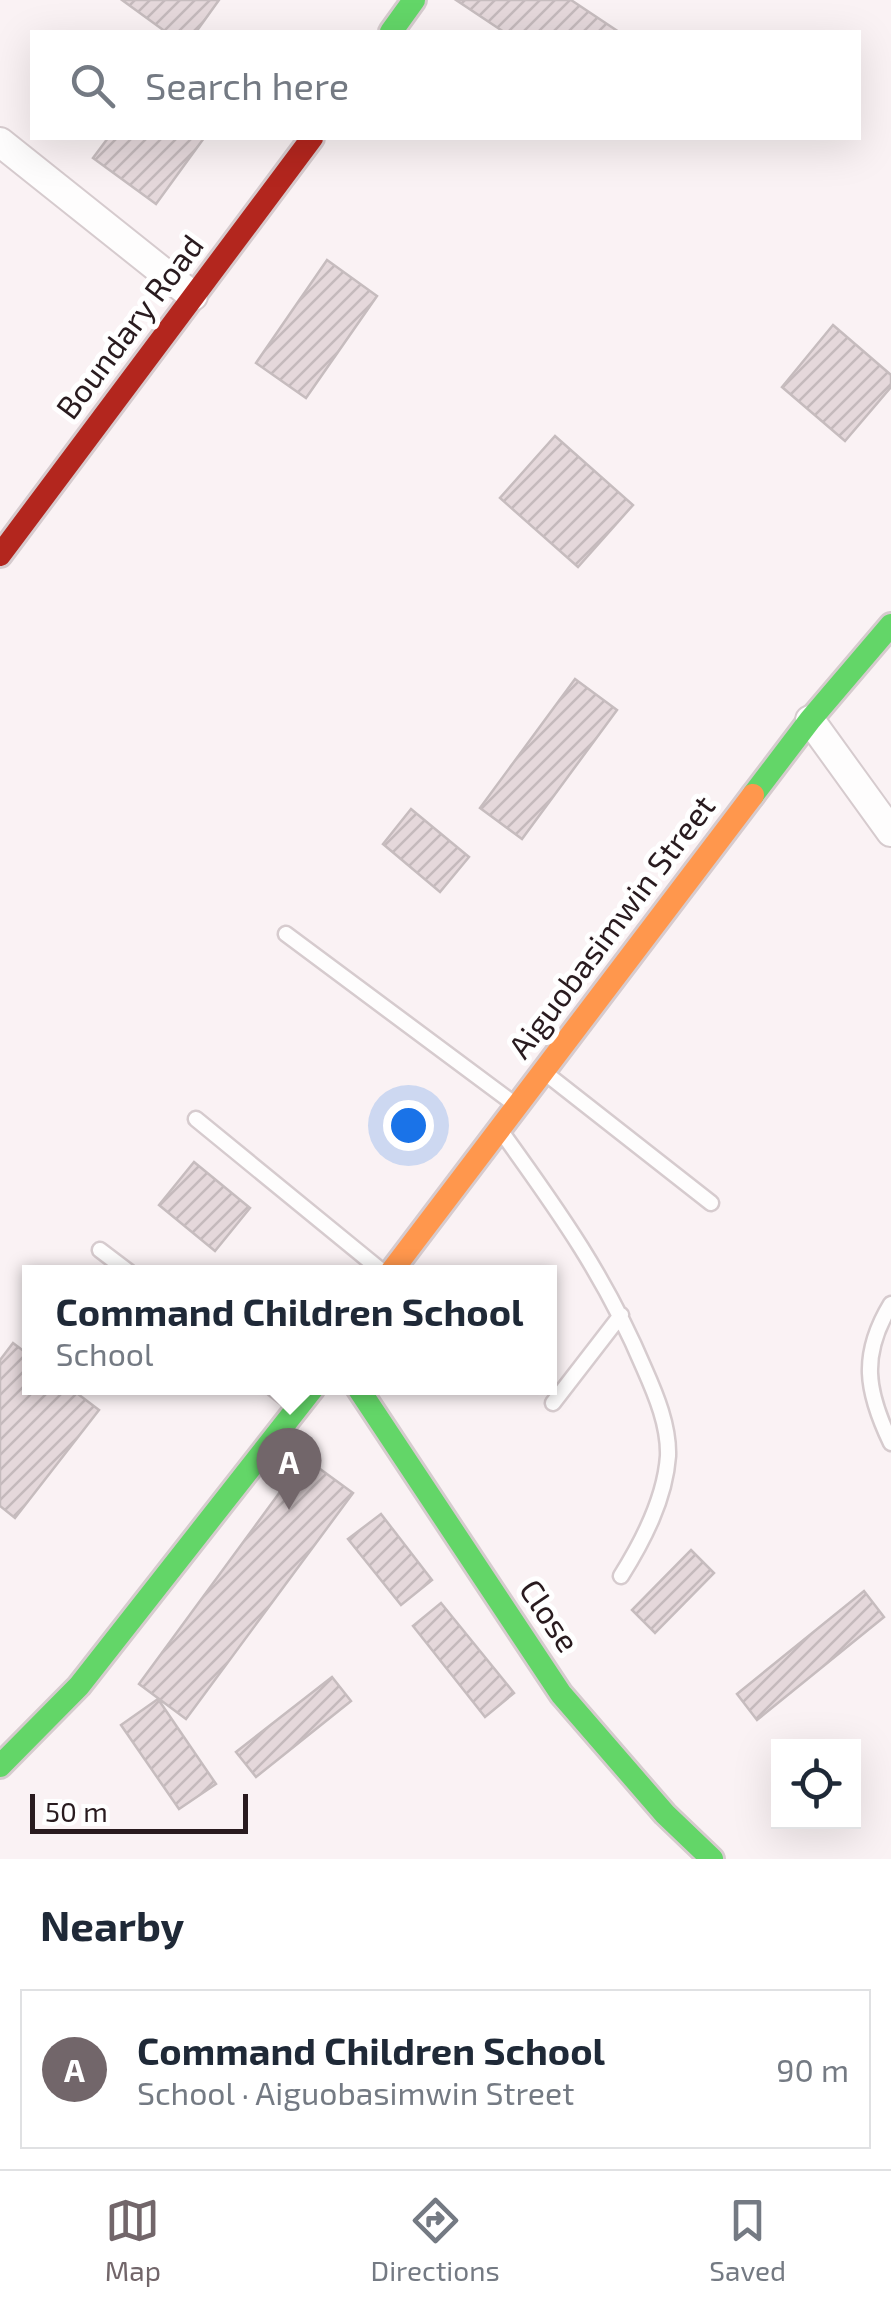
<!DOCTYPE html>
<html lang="en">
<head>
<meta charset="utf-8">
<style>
	:root { --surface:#fff; --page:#f2f2f3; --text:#1f2937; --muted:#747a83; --line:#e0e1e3; --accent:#72666a }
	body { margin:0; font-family:"Exo 2",sans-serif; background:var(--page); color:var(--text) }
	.controls { position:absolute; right:30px; bottom:30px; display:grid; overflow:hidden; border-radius:0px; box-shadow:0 10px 40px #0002 }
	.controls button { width:90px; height:90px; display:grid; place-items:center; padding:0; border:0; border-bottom:2px solid var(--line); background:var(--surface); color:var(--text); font:50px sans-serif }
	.scale { position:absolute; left:30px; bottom:25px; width:218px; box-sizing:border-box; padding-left:10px; border:5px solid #291b1f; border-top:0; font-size:28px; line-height:35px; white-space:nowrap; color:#291b1f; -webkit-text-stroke:8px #fff; paint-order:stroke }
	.you { position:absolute; left:408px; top:1125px; width:35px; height:35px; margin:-25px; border:8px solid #fff; border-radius:50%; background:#1a73e8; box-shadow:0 0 0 15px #1a73e833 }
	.badge { display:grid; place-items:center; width:65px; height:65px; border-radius:50%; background:var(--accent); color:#fff; font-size:32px; font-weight:700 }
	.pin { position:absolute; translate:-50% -82px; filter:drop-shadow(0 2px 5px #0008) }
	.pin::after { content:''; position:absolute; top:52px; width:35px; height:30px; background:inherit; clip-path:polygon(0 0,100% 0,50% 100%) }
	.popup { position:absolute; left:22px; top:1265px; width:535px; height:130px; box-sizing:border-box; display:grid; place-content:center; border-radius:0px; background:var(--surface); filter:drop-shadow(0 2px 8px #0005); font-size:32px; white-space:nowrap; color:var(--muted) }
	.popup b { font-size:38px; color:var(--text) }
	.popup::after { content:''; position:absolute; left:50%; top:100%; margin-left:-20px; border:20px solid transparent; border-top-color:var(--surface) }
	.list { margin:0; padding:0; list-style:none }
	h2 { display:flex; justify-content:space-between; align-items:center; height:130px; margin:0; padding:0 40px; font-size:42px }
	h2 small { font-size:32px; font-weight:400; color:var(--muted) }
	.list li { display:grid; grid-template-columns:65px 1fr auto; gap:30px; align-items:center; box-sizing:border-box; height:160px; margin:0 20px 20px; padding:0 20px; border:2px solid var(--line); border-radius:0px }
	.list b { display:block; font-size:38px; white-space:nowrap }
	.list p { margin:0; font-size:32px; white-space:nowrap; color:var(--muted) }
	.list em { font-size:32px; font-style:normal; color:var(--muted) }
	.icon { flex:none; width:55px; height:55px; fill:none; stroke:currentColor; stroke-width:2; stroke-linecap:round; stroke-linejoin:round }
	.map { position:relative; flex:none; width:891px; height:1859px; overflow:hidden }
	.search { position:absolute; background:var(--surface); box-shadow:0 10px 40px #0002; left:30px; right:30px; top:30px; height:110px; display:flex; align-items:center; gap:25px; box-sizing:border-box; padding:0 35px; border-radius:0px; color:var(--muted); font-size:38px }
	.sheet { height:310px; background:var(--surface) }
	nav { display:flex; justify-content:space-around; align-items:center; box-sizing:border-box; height:140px; border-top:2px solid var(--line); background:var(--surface); font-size:28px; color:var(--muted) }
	nav a { display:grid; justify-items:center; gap:5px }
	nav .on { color:var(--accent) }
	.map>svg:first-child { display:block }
</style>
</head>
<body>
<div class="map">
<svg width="891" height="1859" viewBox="0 0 891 1859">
	<defs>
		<pattern id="building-hatch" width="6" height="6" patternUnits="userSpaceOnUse" patternTransform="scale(2.5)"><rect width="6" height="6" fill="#e5d8db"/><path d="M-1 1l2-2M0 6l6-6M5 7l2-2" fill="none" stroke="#c4b9bc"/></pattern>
	</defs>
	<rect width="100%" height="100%" fill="#faf2f4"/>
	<path fill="url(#building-hatch)" stroke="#c6bcbe" stroke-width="2.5" d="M122 0H219L196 32H166Z
		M456 0H571L619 32H504Z
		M108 138H204L156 204 93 158Z
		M327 260 377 296 306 398 256 363Z
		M833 325 891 375V387L845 441 782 387Z
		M555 436 633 505 578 567 500 498Z
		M575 679 617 710 522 839 480 808Z
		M411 809 469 857 440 892 383 844Z
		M194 1162 250 1208 215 1251 159 1205Z
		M13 1343 29 1355V1388H70L99 1410 15 1518 0 1506V1360Z
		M305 1458 353 1493 186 1719 139 1684Z
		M381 1514 432 1580 401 1605 348 1539Z
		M691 1550 714 1573 655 1633 632 1610Z
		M864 1591 884 1617 757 1720 737 1694Z
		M441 1603 514 1693 485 1717 413 1626Z
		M332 1677 351 1701 256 1777 236 1752Z
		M158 1699 216 1784 179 1809 121 1725Z"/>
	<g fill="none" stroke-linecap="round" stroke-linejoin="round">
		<g stroke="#d6cbce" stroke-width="19">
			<path id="lane" d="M286 934 513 1103
				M544 1072 711 1203
				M196 1119 383 1272
				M503 1134C560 1213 606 1278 644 1368 656 1395 669 1426 668 1456 665 1499 643 1541 621 1576
				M100 1250 129 1272
				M891 1304C860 1355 866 1391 891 1443
				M273 1388 297 1407
				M553 1403 621 1315"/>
		</g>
		<g stroke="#d6cbce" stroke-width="32">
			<path id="street" d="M0 142 193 296
				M810 720 891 832"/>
		</g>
		<g stroke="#d6cbce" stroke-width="28">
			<path id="fast" d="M391 32 414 0
				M753 795 810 720 891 625
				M358 1388 561 1694 665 1814 712 1859
				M0 1766 79 1686 313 1388"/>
		</g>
		<g stroke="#d6cbce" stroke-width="28">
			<path id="slow" d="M391 1272 753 795"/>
		</g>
		<g stroke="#d6cbce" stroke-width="28">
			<path id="jam" d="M0 555 312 138"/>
		</g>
		<use href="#lane" stroke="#fefdfd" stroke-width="14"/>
		<use href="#street" stroke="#fefdfd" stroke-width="28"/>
		<use href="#fast" stroke="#63d668" stroke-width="22"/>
		<use href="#slow" stroke="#ff974d" stroke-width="22"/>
		<use href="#jam" stroke="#b3261e" stroke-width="22"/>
	</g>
	<g text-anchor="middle" stroke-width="10" stroke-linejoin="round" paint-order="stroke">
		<g font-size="32" fill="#291b1f" stroke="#fff">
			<text transform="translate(130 327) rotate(-53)" y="11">Boundary Road</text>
			<text transform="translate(612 927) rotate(-53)" y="11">Aiguobasimwin Street</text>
			<text transform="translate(549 1616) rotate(56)" y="11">Close</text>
		</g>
	</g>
</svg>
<div class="controls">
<button><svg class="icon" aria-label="locate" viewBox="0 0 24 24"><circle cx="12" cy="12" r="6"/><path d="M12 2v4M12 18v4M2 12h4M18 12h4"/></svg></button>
</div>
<div class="scale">50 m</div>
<div class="you"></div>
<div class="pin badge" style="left:289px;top:1510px">A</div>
<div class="popup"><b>Command Children School</b>School</div>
<div class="search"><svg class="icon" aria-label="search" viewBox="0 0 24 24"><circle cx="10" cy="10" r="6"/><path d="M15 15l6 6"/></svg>Search here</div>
</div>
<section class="sheet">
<h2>Nearby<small></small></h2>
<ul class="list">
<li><span class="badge">A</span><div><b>Command Children School</b><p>School · Aiguobasimwin Street</p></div><em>90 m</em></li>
</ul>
</section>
<nav>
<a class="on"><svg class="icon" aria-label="map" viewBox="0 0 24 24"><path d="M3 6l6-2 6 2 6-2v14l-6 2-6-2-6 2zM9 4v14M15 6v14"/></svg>Map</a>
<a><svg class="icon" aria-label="directions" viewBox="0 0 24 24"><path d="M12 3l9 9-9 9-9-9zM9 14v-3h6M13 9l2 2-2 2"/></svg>Directions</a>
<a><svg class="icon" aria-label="saved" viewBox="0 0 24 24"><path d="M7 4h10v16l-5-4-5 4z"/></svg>Saved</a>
</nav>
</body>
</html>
